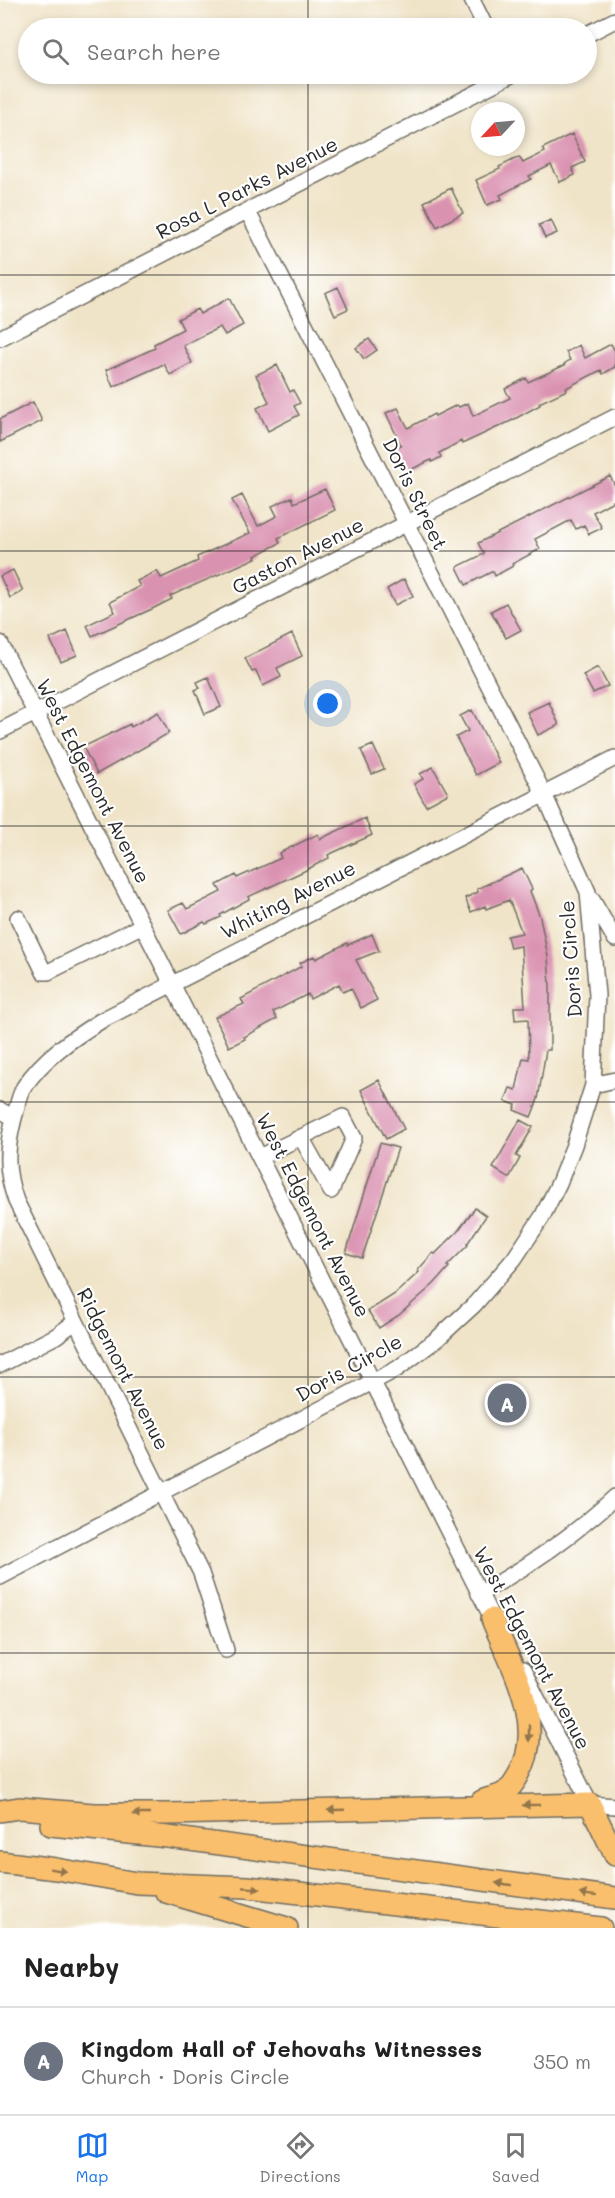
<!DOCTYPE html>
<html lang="en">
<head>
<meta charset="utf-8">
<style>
	:root { --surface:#fff; --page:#f2f2f2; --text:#222; --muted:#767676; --line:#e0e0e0; --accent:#1a73e8 }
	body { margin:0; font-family:Mali,sans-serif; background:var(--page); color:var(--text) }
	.compass { position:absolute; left:471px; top:102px; width:54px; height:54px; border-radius:50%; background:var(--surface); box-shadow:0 3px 9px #0003; rotate:244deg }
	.you { position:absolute; left:328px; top:704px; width:21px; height:21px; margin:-15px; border:4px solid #fff; border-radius:50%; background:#1a73e8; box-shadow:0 0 0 9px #1a73e833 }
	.badge { display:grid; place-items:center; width:39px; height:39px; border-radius:50%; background:var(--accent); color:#fff; font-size:20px; font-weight:700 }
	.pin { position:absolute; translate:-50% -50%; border:3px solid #fff; box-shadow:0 2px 6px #0006 }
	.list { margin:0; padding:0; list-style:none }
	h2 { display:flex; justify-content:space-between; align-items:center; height:78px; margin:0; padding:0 24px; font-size:26px }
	h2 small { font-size:20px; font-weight:400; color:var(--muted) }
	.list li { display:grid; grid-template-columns:39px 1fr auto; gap:18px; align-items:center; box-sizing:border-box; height:108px; padding:0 24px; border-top:2px solid var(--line) }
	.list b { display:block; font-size:22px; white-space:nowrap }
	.list p { margin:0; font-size:20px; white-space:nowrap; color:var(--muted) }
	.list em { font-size:20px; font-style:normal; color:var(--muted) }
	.icon { flex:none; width:33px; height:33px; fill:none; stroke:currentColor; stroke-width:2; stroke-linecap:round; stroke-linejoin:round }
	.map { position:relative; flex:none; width:615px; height:1928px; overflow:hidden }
	.search { position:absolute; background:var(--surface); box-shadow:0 3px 9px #0003; left:18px; right:18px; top:18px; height:66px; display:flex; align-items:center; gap:15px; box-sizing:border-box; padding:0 21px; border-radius:33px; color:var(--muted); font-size:22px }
	.sheet { height:186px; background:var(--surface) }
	nav { display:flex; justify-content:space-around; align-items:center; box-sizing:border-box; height:84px; border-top:2px solid var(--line); background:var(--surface); font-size:16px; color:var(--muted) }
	nav a { display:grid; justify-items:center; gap:3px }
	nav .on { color:var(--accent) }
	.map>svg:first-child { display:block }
</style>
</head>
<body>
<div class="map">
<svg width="615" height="1928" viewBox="0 0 615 1928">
	<rect width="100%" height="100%" fill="#fff"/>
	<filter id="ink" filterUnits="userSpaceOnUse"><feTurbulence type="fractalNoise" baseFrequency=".0167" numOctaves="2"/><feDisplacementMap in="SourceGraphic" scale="12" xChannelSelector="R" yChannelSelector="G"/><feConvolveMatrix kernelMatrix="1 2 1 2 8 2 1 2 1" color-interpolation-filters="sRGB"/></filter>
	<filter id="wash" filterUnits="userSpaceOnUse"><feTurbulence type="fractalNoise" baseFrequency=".008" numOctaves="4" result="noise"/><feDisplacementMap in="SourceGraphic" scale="24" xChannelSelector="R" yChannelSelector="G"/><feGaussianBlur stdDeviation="1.35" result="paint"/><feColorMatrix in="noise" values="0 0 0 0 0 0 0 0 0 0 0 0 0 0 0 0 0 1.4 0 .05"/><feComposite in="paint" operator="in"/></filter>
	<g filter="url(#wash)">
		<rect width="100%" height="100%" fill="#f0e4c8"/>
		<g id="blocks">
			<path fill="#da92b1" d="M572 134 585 162 572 168 575 175 560 182 551 165 529 176 531 179 500 195 502 199 487 205 476 180 500 169 499 167 519 157 523 163 545 152 543 148Z
				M451 188 463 213 437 227 424 202Z
				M551 220 557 233 545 238 539 225Z
				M338 287 348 309 335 315 325 293Z
				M229 298 243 325 225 335 220 327 183 345 192 363 170 375 164 364 113 387 106 370 155 348 154 344 183 329 178 319 197 309 200 314Z
				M369 339 377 350 364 359 356 348Z
				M611 344 615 351V367L603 374 601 370 566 388 567 390 539 403 540 405 511 421 462 444 461 441 439 453 441 457 432 462 431 460 406 472 394 448 401 445 386 413 398 408 408 428 434 414 435 416 457 405 459 407 468 403 473 416 510 398 505 389 526 378 528 382 565 365 564 364 570 360 566 352 579 345 585 358Z
				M277 365 290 392 293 390 300 403 294 406 299 415 268 431 257 408 269 402 256 375Z
				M33 402 42 421 0 442V419Z
				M610 476 615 486V500L593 512 602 528 589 534 584 525 576 529 571 520 535 539 540 549 512 564 513 566 495 576 493 571 466 585 457 567 484 554 478 543Z
				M325 489 335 510 278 538 280 543 255 556 256 558 170 596 172 599 152 609 92 636 87 625 115 612 110 602 140 586 137 581 157 571 161 578 198 561 197 557 250 533 232 500 242 495 258 526 277 516 272 506 292 497 294 503Z
				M13 570 23 591 10 598 0 576Z
				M404 579 413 596 395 605 387 589Z
				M506 603 521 630 506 638 491 611Z
				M67 631 77 655 61 662 50 639Z
				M292 634 302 656 277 668 281 677 263 686 256 671 252 672 245 658Z
				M598 667 608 686 593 693 583 675Z
				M208 677 221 707 205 714 195 690 200 688 197 682Z
				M549 702 559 725 538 735 527 712Z
				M472 710 499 763 476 775 456 737 468 731 460 716Z
				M158 712 169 733 97 774 83 747 130 724 131 727Z
				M373 745 384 769 372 774 361 750Z
				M433 767 448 794 426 806 414 784 423 779 420 774Z
				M365 818 372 835 328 855 329 858 304 871 248 897 249 899 220 915 221 917 206 924 204 922 181 934 168 910 183 903 187 909 221 892 217 885 236 875 237 878 281 858 279 853 318 834 320 839Z
				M522 868 532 889 530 891 540 917 548 957 550 985V1050H546L538 1099 531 1117 514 1110 516 1105 505 1101 510 1088 516 1090 523 1058 529 1059 528 1019 515 1020 514 1007H525L521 946 510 948 507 936 522 933 509 900 486 909 485 906 471 912 465 898 478 892 477 889Z
				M372 934 379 951 356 960 377 1000 361 1008 351 988 343 992 339 984 310 999 308 994 273 1012 277 1019 244 1037 245 1039 229 1047 215 1017 244 1004 241 999 302 966 300 963 314 956 316 959 347 943 348 945Z
				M379 1080 404 1129 386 1139 361 1090Z
				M520 1120 533 1127 516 1156 520 1158 509 1178 493 1168Z
				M380 1143 398 1148 362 1258 346 1253Z
				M475 1208 486 1216 467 1244 468 1245 447 1266 449 1267 434 1284 399 1315 379 1328 368 1311 395 1294 419 1272 418 1270 433 1253 435 1254 458 1231Z"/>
		</g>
	</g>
	<g filter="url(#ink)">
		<use href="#blocks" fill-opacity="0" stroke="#706c62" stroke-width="1.5"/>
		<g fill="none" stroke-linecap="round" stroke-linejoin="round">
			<g stroke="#706c62" stroke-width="18">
				<path id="minor" d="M472 0 486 28
					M586 35 615 20
					M0 338 513 74
					M0 643 496 1626
					M0 731 615 417
					M591 898 615 939
					M18 918 44 972H48L143 925
					M593 1085 615 1080
					M0 1110 14 1118C6 1149 5 1170 16 1201L201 1573 226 1650
					M14 1118C17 1108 19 1096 24 1087 43 1058 73 1038 102 1020L615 758
					M260 1157 343 1117 354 1138 331 1191 301 1137
					M0 1365 56 1336 75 1322
					M0 1577 397 1369 437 1339 474 1305 514 1259 542 1217 559 1183 574 1145 593 1085 597 995 588 892 544 794 248 212
					M479 1594C528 1567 574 1535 615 1497
					M523 1670 590 1804 615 1806"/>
			</g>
			<g stroke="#706c62" stroke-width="24">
				<path id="highway" d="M482 1801C488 1798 498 1797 504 1793 509 1790 515 1781 518 1776 548 1726 511 1666 492 1619
					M0 1811 19 1808 94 1814H169L590 1804 615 1855
					M51 1825 168 1837 615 1898
					M0 1862 56 1869 137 1883 248 1887 601 1928
					M166 1892 287 1928"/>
			</g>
			<use href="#minor" stroke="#fff" stroke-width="15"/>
			<use href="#highway" stroke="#f9bf6d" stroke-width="21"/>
		</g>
		<defs><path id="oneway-solid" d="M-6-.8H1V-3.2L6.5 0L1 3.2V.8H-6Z" transform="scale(1.5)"/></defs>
		<g fill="#92754c">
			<use href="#oneway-solid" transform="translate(529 1733) rotate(90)"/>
			<use href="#oneway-solid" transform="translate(531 1805) rotate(179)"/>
			<use href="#oneway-solid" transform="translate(336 1810) rotate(178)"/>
			<use href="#oneway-solid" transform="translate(141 1814) rotate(180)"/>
			<use href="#oneway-solid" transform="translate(58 1870) rotate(9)"/>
			<use href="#oneway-solid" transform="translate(504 1884) rotate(-172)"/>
			<use href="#oneway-solid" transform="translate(252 1888) rotate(5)"/>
			<use href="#oneway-solid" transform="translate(588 1895) rotate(-173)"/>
		</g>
	</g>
	<path fill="none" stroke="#2b2b2b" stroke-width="1.5" stroke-opacity="0.55" d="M308 0V28M308 74V1928M0 275H615M0 551H615M0 826H615M0 1102H615M0 1377H615M0 1653H615"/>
	<g text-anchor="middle" stroke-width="4.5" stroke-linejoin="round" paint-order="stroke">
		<g font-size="20" fill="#2b2b2b" stroke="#fff">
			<text transform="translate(247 188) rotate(-27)" y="7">Rosa L Parks Avenue</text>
			<text transform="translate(415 494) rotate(64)" y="7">Doris Street</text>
			<text transform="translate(298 556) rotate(-27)" y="7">Gaston Avenue</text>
			<text transform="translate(93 781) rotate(63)" y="7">West Edgemont Avenue</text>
			<text transform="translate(288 900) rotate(-27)" y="7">Whiting Avenue</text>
			<text transform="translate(571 959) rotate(-94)" y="7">Doris Circle</text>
			<text transform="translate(313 1215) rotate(63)" y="7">West Edgemont Avenue</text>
			<text transform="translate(349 1368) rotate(-29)" y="7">Doris Circle</text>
			<text transform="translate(123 1369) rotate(63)" y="7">Ridgemont Avenue</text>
			<text transform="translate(532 1648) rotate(62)" y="7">West Edgemont Avenue</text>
		</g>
	</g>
</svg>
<svg class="compass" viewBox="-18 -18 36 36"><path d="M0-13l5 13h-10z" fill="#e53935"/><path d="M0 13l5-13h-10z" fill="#767676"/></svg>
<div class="you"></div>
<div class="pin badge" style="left:507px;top:1403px;background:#6b7280">A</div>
<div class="search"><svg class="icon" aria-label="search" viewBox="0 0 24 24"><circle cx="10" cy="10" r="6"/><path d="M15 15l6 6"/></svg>Search here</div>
</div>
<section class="sheet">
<h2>Nearby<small></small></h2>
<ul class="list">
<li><span class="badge" style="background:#6b7280">A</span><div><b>Kingdom Hall of Jehovahs Witnesses</b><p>Church · Doris Circle</p></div><em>350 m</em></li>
</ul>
</section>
<nav>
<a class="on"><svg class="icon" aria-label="map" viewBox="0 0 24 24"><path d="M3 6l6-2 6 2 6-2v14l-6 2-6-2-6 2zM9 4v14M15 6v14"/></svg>Map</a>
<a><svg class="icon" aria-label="directions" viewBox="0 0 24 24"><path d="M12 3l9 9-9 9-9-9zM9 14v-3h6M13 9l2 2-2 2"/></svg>Directions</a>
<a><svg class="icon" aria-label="saved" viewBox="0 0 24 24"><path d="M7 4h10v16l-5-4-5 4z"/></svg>Saved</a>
</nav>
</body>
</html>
